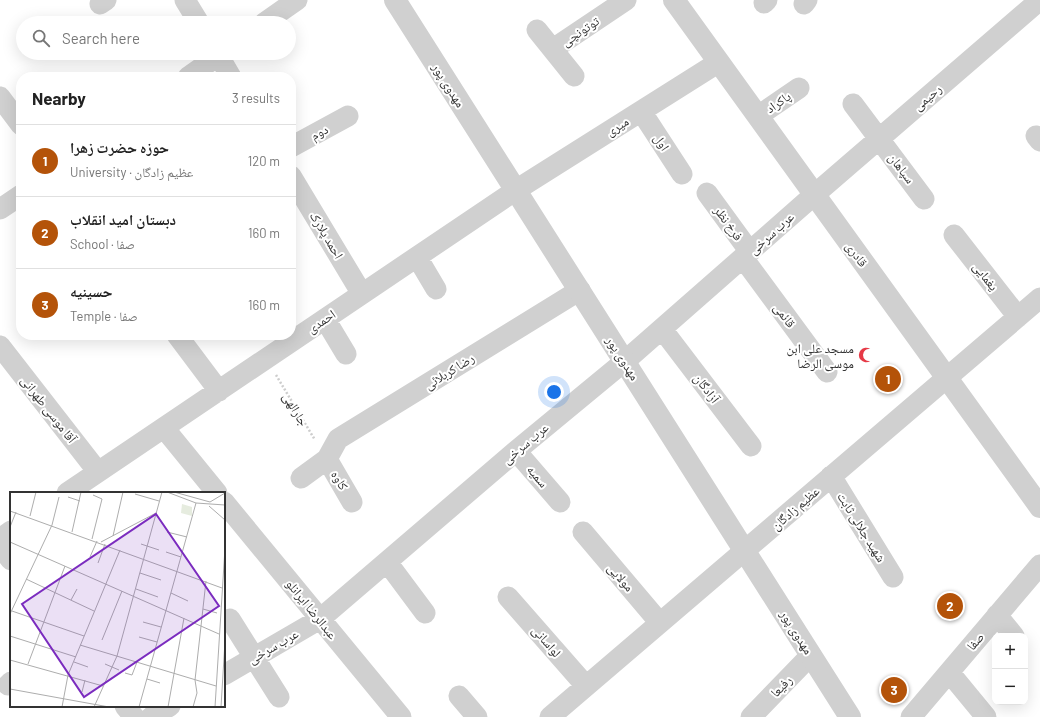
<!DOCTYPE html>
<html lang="en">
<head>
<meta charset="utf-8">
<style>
	:root { --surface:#fff; --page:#f2f2f2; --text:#222; --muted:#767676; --line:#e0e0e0; --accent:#b45309 }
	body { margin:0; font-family:Barlow,"Noto Naskh Arabic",sans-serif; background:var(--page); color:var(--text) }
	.controls { position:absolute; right:12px; bottom:12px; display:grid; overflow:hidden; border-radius:8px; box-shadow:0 4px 16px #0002 }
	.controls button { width:36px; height:36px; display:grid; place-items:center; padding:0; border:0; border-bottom:1px solid var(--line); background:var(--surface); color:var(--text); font:20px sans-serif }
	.you { position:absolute; left:554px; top:392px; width:14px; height:14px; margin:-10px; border:3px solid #fff; border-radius:50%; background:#1a73e8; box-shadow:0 0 0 6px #1a73e833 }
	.badge { display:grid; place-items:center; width:26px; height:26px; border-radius:50%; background:var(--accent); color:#fff; font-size:13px; font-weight:700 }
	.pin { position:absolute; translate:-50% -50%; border:2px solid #fff; box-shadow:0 1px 4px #0006 }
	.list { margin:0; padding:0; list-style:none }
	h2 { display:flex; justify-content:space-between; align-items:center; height:52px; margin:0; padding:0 16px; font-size:17px }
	h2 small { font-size:13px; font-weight:400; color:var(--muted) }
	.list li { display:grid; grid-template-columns:26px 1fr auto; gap:12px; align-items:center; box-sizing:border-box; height:72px; padding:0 16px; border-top:1px solid var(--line) }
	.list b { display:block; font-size:15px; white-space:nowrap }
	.list p { margin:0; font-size:13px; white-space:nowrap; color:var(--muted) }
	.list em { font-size:13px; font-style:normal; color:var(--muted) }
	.icon { flex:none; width:22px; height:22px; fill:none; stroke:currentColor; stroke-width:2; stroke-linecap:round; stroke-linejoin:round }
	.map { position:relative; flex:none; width:1040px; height:717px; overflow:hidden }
	.search { position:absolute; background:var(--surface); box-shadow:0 4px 16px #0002; left:16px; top:16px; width:280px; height:44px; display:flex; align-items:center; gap:10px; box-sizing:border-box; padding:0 14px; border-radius:22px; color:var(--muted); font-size:15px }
	.panel { position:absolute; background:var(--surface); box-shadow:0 4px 16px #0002; left:16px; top:72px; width:280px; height:268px; border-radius:16px }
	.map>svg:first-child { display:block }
</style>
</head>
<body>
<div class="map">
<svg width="1040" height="717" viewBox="0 0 1040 717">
	<rect width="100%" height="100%" fill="#fff"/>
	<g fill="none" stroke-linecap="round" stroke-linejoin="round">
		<path stroke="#cdcdcd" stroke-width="2.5" stroke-dasharray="2 2" stroke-linecap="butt" d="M276 375 315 440"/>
		<path stroke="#d0d0d0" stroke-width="21" d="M185 0 199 23
			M764 3 767 0
			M100 4 106 0
			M804 4 807 0
			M264 23 297 0
			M537 30 574 76
			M553 49 626 0
			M217 53 231 77
			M188 77 222 53
			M0 97 21 125
			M853 104 924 199
			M641 111 682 174
			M758 116 799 88
			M1036 136 1040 141
			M291 147 348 116
			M291 176 362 294
			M707 193 750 252
			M0 209 21 195
			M954 235 1018 317
			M417 257 436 289
			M743 258 827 372
			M325 319 346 354
			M662 329 751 446
			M177 335 219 391
			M0 346 98 472
			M164 428 217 493
			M516 451 560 502
			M327 459 352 502
			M831 476 893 577
			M301 478 327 459 338 439 580 290
			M67 493 516 190 719 62
			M224 502 401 717
			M583 532 660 623
			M0 539 11 531
			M0 546 11 560
			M387 562 425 613
			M508 597 586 686
			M997 615 1014 636
			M230 619 279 697
			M949 672 986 717
			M224 675 320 619 516 451 625 361 814 195 1040 0
			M8 685 11 682
			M459 696 477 717
			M125 706 134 717
			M151 717 170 706
			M550 717 1040 298
			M751 717 811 655
			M911 717 1040 565"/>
		<path stroke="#d0d0d0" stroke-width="22" d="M395 0 850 717
			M674 0 1040 507"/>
	</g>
	<defs>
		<g id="mosque-bare" transform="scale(1.2)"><path d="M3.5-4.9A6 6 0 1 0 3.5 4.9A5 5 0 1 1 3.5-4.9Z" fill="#e63946" stroke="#fff" stroke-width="2.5" paint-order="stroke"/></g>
	</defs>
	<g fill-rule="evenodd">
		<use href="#mosque-bare" x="866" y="355"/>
	</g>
	<g text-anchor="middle" stroke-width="4" stroke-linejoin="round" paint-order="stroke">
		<g font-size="13" fill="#333" stroke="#fff">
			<text transform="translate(580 31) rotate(-34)" y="5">توتونچی</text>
			<text transform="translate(449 85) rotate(58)" y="5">مهدوی پور</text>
			<text transform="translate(927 97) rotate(-41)" y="5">رحیمی</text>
			<text transform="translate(778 102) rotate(-35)" y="5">پاکراد</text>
			<text transform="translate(617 126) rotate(-32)" y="5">میری</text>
			<text transform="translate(319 132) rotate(-29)" y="5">دوم</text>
			<text transform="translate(662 142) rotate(57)" y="5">اول</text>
			<text transform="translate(902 168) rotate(53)" y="5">سپاهان</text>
			<text transform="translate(729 223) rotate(54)" y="5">فرخ نظر</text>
			<text transform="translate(771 233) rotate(-42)" y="5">عرب سرخی</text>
			<text transform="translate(327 235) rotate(59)" y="5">احمد پلارک</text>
			<text transform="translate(857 254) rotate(54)" y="5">قادرى</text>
			<text transform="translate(986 276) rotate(52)" y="5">یغمایی</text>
			<text transform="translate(785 315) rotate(53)" y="5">قائمی</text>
			<text transform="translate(321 321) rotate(-34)" y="5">احمدی</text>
			<text transform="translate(623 358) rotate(57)" y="5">مهدوی پور</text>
			<text transform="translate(449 371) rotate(-32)" y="5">رضا کربلائی</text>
			<text transform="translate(707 388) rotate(53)" y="5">آزادگان</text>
			<text transform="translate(49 409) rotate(52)" y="5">آقا موسی طهرانی</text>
			<text transform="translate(296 409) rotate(59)" y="5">جارالهی</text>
			<text transform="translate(525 443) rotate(-40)" y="5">عرب سرخی</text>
			<text transform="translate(538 476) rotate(50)" y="5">سمیه</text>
			<text transform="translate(340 480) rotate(59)" y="5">کاوه</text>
			<text transform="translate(795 508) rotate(-41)" y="5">عظیم زادگان</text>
			<text transform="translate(862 527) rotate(58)" y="5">شهید جلالی ثابت</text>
			<text transform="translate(621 577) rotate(49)" y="5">مولایی</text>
			<text transform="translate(312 609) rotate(51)" y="5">عبدالرضا ایرانلو</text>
			<text transform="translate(797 632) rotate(58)" y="5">مهدوی پور</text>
			<text transform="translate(547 641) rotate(49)" y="5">لواسانی</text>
			<text transform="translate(975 641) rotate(-50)" y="5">صفا</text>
			<text transform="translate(273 646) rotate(-30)" y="5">عرب سرخی</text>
			<text transform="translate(781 686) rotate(-46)" y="5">رفیعا</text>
		</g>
		<g font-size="13" fill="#333" stroke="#fff" text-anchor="end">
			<text x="854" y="353">مسجد علی ابن<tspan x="854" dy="15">موسی الرضا</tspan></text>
		</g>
	</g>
	<g transform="translate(10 492)">
		<rect width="215" height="215" fill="#fff"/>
		<path d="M172 12 182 15V24L171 21Z" fill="#e6ecdf"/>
		<path fill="none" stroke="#adadad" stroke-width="1" d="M157 0 186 11 215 13M164 0 200 10 215 1M125 2 149 9M58 5 70 9M199 14 215 28M0 19 212 96M20 24 26 0M0 35 6 20M62 40 71 0M157 40 177 45M103 44 113 0M82 47 92 7 83 3M0 50 209 142M91 50 146 21M131 52 149 58M156 60 171 65M80 65 87 49M88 71 95 52M130 81 151 88M16 87 84 119M126 97 148 105M161 101 178 109M61 108 67 97M193 117 207 121M2 119 74 144M0 122 42 33 49 5M133 130 151 135M0 144 66 165M129 145 147 150M92 148 112 99M70 153 206 194M0 168 93 194M64 170 78 175M18 172 55 74M95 172 109 178M115 181 122 183 127 170M137 187 150 191M0 197 99 215M72 200 75 188M52 215 58 183 110 58M84 215 107 164 152 0M129 215 186 11M158 215 174 126M183 215 187 201 185 188 196 89M205 215 215 56M211 215 215 149"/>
		<path fill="#7b2cbf" fill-opacity="0.15" stroke="#7b2cbf" stroke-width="2" d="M146 22 209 114 74 205 12 112Z"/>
		<rect width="215" height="215" fill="none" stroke="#333" stroke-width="2"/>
	</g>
</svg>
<div class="controls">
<button>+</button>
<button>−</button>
</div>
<div class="you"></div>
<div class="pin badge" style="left:888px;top:379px">1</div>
<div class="pin badge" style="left:950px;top:606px">2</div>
<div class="pin badge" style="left:894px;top:690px">3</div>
<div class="search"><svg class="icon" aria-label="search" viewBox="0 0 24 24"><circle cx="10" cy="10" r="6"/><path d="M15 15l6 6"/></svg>Search here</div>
<section class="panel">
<h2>Nearby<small>3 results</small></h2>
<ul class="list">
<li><span class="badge">1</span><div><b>حوزه حضرت زهرا</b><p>University · عظیم زادگان</p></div><em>120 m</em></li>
<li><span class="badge">2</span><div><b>دبستان امید انقلاب</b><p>School · صفا</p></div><em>160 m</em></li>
<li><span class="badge">3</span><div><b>حسینیه</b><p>Temple · صفا</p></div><em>160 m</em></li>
</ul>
</section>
</div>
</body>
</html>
